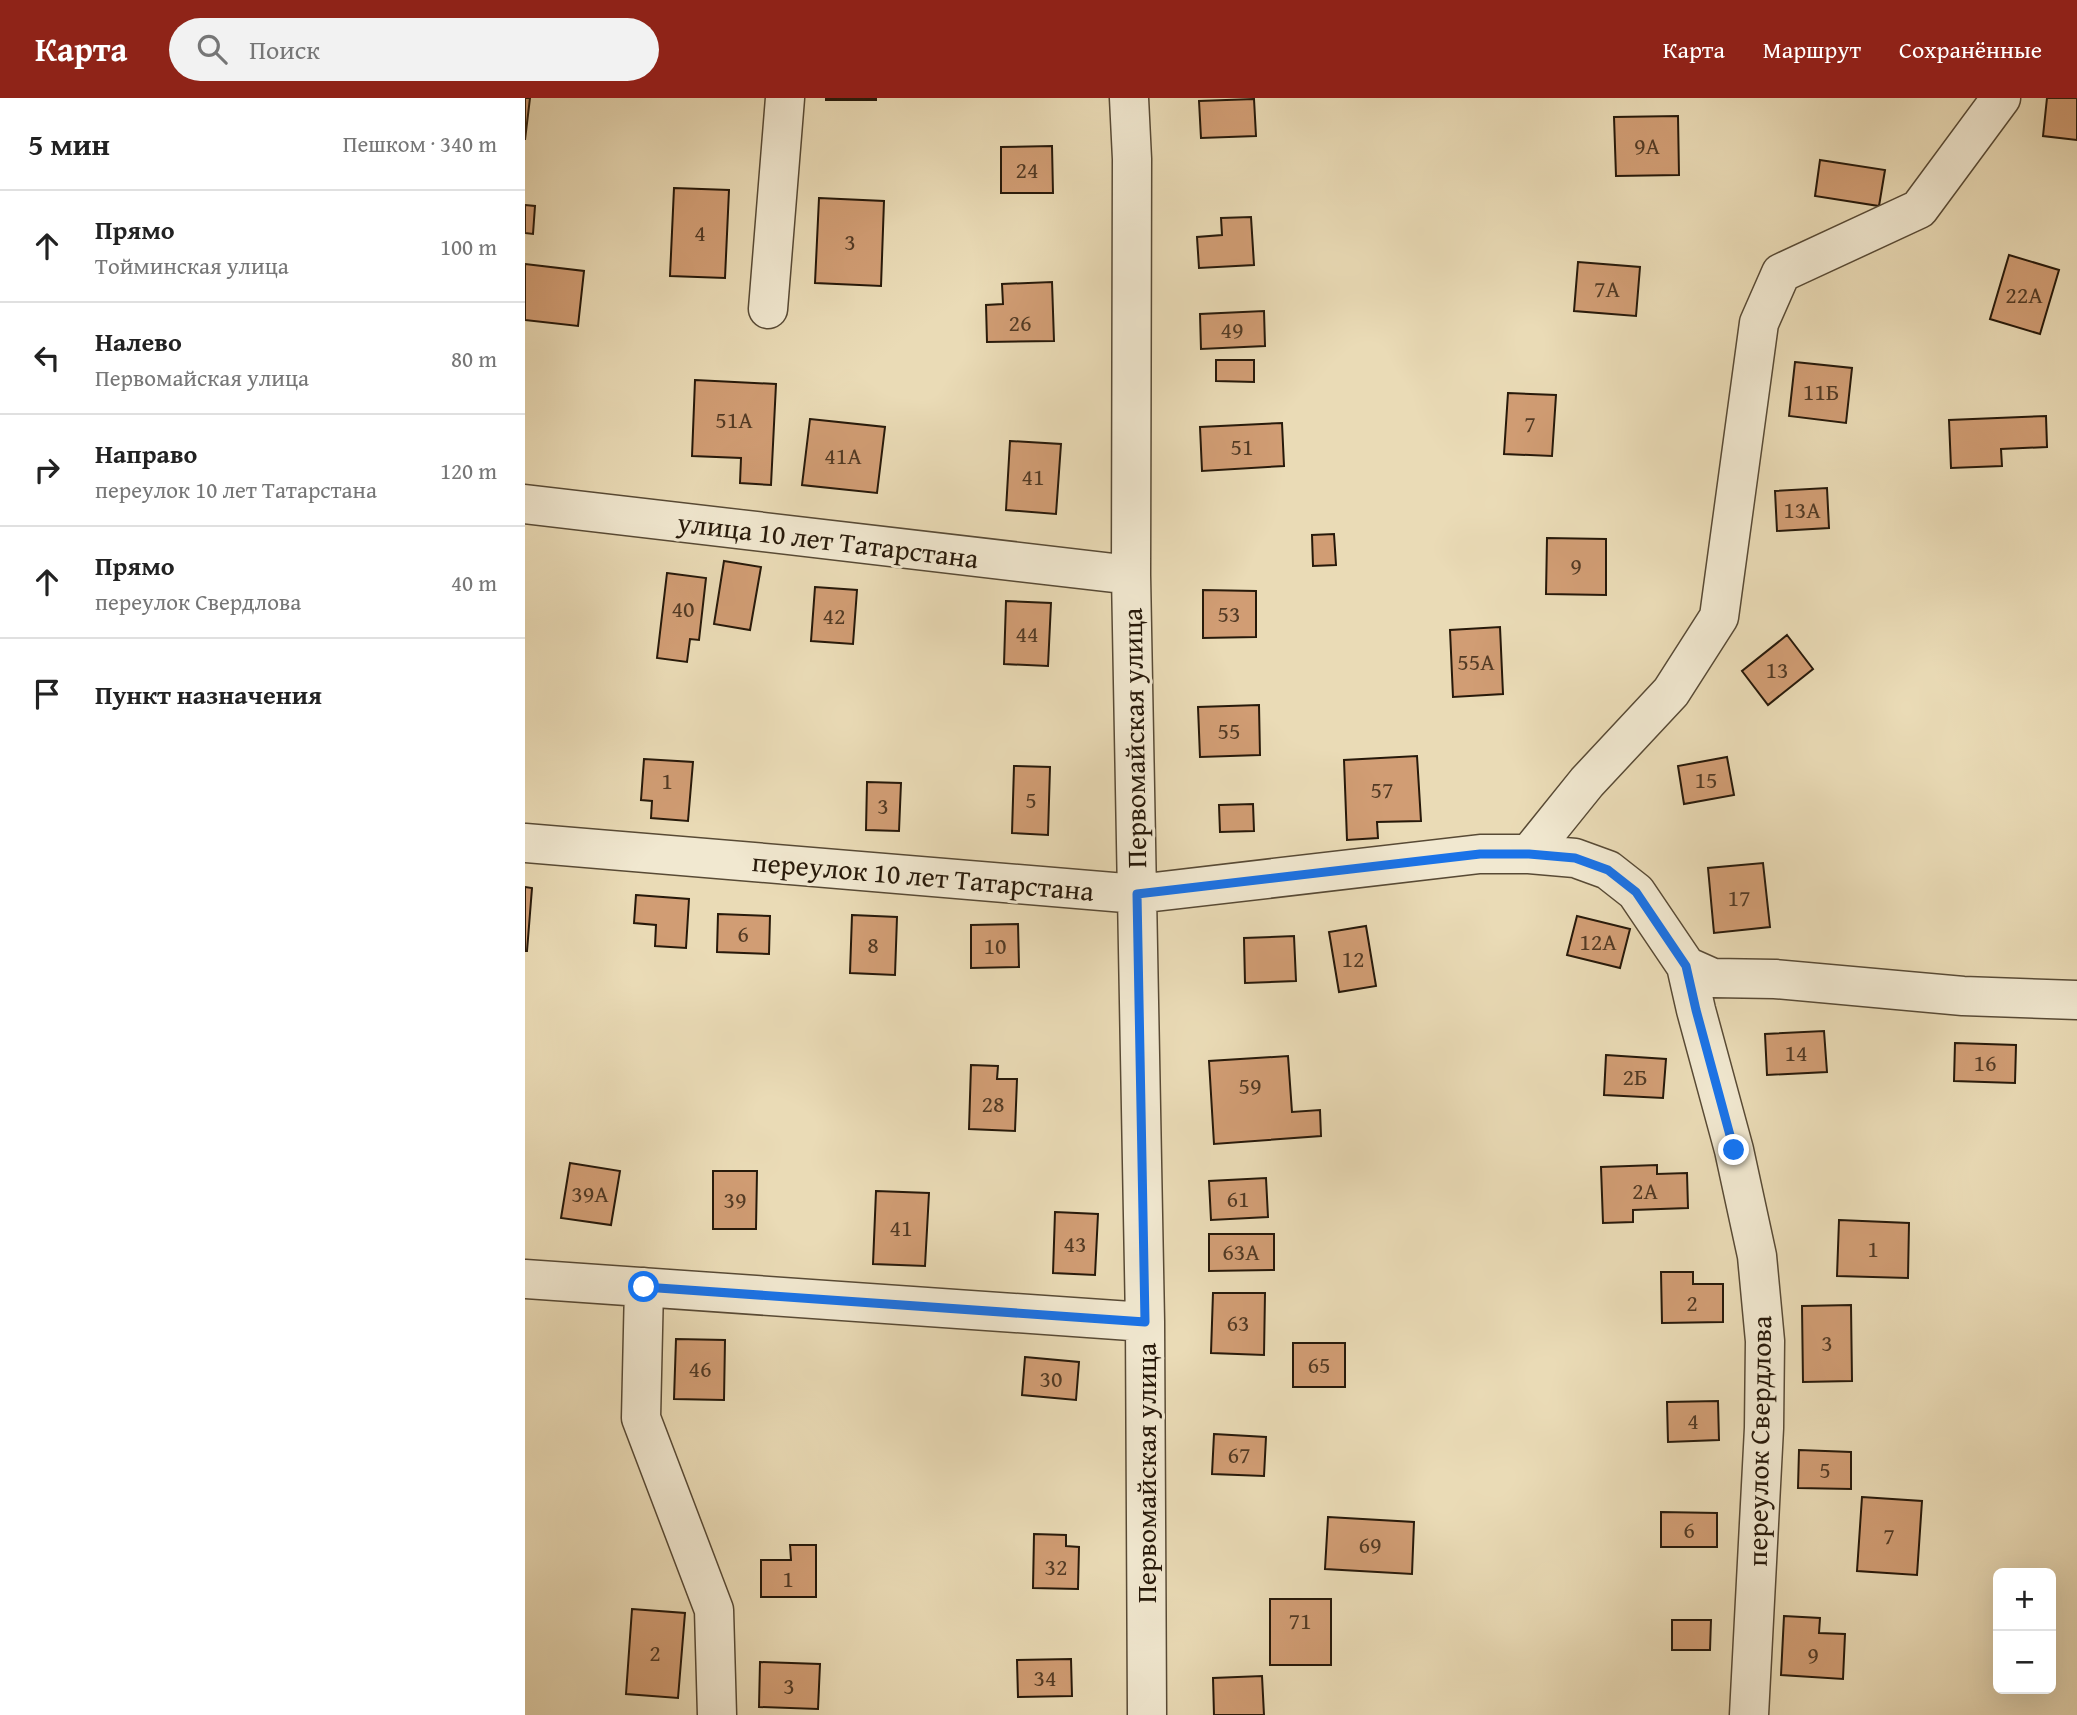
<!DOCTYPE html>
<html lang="ru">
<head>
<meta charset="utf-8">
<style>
	:root { --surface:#fff; --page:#f2f2f2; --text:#222; --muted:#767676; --line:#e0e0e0; --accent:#8f2418 }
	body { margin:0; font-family:"Gentium Book Plus",serif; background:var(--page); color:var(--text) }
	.controls { position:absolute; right:21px; bottom:21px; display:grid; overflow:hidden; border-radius:10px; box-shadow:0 7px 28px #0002 }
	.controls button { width:63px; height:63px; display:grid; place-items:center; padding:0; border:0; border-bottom:2px solid var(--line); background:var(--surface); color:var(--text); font:35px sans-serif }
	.stop { position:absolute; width:21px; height:21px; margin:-16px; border:5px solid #1a73e8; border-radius:50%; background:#fff }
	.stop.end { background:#1a73e8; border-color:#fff; box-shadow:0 2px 7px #0008 }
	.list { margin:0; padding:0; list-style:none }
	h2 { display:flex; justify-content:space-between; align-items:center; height:91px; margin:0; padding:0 28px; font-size:30px }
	h2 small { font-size:23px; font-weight:400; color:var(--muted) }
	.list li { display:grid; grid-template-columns:46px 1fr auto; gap:21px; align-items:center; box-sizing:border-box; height:112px; padding:0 28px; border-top:2px solid var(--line) }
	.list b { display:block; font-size:26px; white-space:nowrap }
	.list p { margin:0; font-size:23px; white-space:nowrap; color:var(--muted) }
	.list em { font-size:23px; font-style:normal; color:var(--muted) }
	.icon { flex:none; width:38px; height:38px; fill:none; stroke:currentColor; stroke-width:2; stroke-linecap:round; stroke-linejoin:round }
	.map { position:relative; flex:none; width:1552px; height:1617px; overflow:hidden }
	header { display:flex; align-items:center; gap:42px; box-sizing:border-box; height:98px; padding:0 35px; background:var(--accent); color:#fff }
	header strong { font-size:33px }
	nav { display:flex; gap:38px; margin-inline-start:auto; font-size:24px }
	.search { width:490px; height:63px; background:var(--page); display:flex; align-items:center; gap:18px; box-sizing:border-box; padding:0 24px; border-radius:38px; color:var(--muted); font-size:26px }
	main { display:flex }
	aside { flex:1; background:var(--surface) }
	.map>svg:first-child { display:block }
</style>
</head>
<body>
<header>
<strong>Карта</strong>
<div class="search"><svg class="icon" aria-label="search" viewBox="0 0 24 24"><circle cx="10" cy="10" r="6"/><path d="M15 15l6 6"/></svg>Поиск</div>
<nav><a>Карта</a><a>Маршрут</a><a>Сохранённые</a></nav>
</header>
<main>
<aside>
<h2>5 мин<small>Пешком · 340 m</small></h2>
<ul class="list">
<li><svg class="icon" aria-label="ahead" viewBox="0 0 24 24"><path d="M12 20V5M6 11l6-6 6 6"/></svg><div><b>Прямо</b><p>Тойминская улица</p></div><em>100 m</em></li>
<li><svg class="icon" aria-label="left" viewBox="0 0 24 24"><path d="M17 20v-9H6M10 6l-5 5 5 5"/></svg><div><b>Налево</b><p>Первомайская улица</p></div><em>80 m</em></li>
<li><svg class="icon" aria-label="right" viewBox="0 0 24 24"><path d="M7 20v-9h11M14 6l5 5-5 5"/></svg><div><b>Направо</b><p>переулок 10 лет Татарстана</p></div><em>120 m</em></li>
<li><svg class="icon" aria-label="ahead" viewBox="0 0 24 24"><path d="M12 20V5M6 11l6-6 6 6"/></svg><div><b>Прямо</b><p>переулок Свердлова</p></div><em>40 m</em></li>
<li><svg class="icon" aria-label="arrive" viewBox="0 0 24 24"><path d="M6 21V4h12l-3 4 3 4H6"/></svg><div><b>Пункт назначения</b></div></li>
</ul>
</aside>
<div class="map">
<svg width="1552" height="1617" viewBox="0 0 1552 1617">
	<rect width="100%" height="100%" fill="#eadbb6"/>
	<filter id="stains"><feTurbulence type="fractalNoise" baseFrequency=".00286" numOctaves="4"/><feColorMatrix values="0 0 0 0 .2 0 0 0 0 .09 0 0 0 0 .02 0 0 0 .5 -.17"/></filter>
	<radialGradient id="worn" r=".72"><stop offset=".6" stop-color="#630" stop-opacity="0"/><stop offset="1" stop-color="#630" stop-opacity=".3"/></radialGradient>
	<path fill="#d19d74" stroke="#27190a" stroke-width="2" d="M0 0H5L0 42Z
		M301 0H351V2H301Z
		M1522 0H1552V42L1518 38Z
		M729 1 731 38 676 40 674 3Z
		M1153 18 1154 77 1091 78 1089 19Z
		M527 48 528 95H476V49Z
		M1295 62 1360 72 1354 108 1290 98Z
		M149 90 204 92 200 180 145 178Z
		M294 100 359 103 356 188 290 185Z
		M0 107 10 108 8 136 0 135Z
		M726 119 729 167 674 170 672 139 697 137 696 120Z
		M1484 157 1534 172 1515 236 1465 221Z
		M1053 164 1115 169 1111 218 1049 213Z
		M0 166 59 173 53 228 0 222Z
		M527 184 529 243 462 244 461 207 478 206 477 186Z
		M739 213 740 248 676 251 675 216Z
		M691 262H729V284L691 283Z
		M1270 264 1327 270 1321 325 1264 318Z
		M170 282 251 286 246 387 215 385 216 360 167 358Z
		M983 295 1031 297 1027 358 979 356Z
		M1521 318 1522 349 1476 351 1477 368 1426 370 1424 322Z
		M285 321 360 329 352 395 277 387Z
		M757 325 759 368 677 373 675 329Z
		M485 343 536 346 531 416 481 412Z
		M1302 390 1304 430 1252 433 1250 393Z
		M809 436 811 467 788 468 787 437Z
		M1022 440 1081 441V497L1021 496Z
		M199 463 236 469 225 532 189 526Z
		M142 475 181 480 174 542 165 541 162 564 132 560Z
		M290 489 332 492 328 546 286 543Z
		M678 492 731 493V539L678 540Z
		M481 503 526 505 523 568 479 566Z
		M975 529 978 596 928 599 925 532Z
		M1262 537 1288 571 1243 607 1217 573Z
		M734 607 735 657 675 659 673 609Z
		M892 658 896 723 852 724 853 740 822 742 819 662Z
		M1202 659 1209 697 1159 706 1153 668Z
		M119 661 168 664 163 723 126 720 127 703 116 702Z
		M489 668 525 669 523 737 487 735Z
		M342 684 376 685 374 733 341 732Z
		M728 706 729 733 695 734 694 707Z
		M1238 765 1245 829 1189 835 1183 770Z
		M0 789 7 790 2 853H0Z
		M111 797 164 801 161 850 130 848 131 827 109 825Z
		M193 816 245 818 244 856 192 854Z
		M327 817 372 819 370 877 325 875Z
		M1052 818 1105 831 1095 870 1042 857Z
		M493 826 494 869 446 870V827Z
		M841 828 851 888 814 894 804 834Z
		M769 838 771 883 720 885 719 840Z
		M1299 933 1302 974 1242 977 1240 936Z
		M1430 945 1491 947 1490 985 1429 983Z
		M1081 957 1141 961 1138 1000 1079 997Z
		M763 958 767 1014 795 1012 796 1038 689 1046 684 963Z
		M446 967 473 968 472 981H492L490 1033 444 1031Z
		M45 1065 95 1073 86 1127 36 1120Z
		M1132 1067V1076L1162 1075 1163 1110 1108 1112V1124L1078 1125 1076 1069Z
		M188 1073H232L231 1131H188Z
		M741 1080 743 1119 686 1122 684 1083Z
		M351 1093 404 1095 400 1168 348 1166Z
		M530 1114 573 1116 570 1177 528 1175Z
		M1314 1122 1384 1125 1383 1180 1312 1178Z
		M684 1136H749V1172L684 1173Z
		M1136 1174H1168V1186H1198V1224L1137 1225Z
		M688 1195H740L739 1257 686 1255Z
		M1326 1207 1327 1283 1278 1284 1277 1208Z
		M151 1241 200 1242 199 1302 149 1301Z
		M768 1245H820V1289H768Z
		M500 1259 554 1264 551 1302 497 1297Z
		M1193 1303 1194 1342 1143 1344 1142 1304Z
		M689 1336 741 1339 739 1378 687 1376Z
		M1274 1352 1326 1354V1391L1273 1390Z
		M1337 1399 1397 1403 1392 1477 1332 1473Z
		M1136 1414 1192 1415V1449H1136Z
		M803 1419 889 1424 887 1476 800 1471Z
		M509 1436 541 1437V1448L554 1449 553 1491 508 1490Z
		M265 1447H291V1499H236V1462H266Z
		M745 1501H806V1567H745Z
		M107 1511 160 1515 153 1600 101 1596Z
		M1259 1518 1295 1520 1294 1535 1320 1536 1318 1581 1256 1577Z
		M1147 1522H1186L1185 1552H1147Z
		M546 1561 547 1598 493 1599 492 1562Z
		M235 1564 295 1566 293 1611 234 1609Z
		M737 1578 739 1617H689L688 1580Z"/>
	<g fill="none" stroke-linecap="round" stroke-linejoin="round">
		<g stroke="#584a35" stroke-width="41">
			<path id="street" d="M604 0 607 61 606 477 620 1224 622 1617
				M243 211 260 0
				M0 406 606 477
				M0 745 612 796 955 756H1004L1050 760 1083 772 1111 794 1161 868 1188 880 1250 881 1438 898 1552 902
				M1004 756 1062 684 1146 594 1194 519 1234 225 1256 175 1394 111 1476 0
				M1161 868 1171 912 1209 1052 1232 1158 1240 1243 1239 1330 1224 1617
				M0 1181 620 1224
				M119 1189 116 1320 189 1512 192 1617"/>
		</g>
		<use href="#street" stroke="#f1e8d0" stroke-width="38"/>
	</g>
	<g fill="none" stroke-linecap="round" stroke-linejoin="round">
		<path stroke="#1a73e8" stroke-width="9" d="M119 1189 620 1224 612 796 955 756H1004L1050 760 1083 772 1111 794 1161 868 1171 912 1209 1052"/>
	</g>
	<g text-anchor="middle" stroke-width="6" stroke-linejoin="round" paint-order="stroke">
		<g font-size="24" fill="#523a24">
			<text x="1122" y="56">9А</text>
			<text x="502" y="80">24</text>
			<text x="175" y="143">4</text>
			<text x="325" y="152">3</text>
			<text x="1082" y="199">7А</text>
			<text x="1499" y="205">22А</text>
			<text x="495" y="233">26</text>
			<text x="707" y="240">49</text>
			<text x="1296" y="302">11Б</text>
			<text x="209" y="330">51А</text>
			<text x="1005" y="334">7</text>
			<text x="717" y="357">51</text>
			<text x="318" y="366">41А</text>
			<text x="508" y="387">41</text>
			<text x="1277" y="420">13А</text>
			<text x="1051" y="476">9</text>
			<text x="158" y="519">40</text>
			<text x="704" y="524">53</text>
			<text x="309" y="526">42</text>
			<text x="502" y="544">44</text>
			<text x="951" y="572">55А</text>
			<text x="1252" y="580">13</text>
			<text x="704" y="641">55</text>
			<text x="1181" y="690">15</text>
			<text x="142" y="691">1</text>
			<text x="857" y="700">57</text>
			<text x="506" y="710">5</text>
			<text x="358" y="716">3</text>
			<text x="1214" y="808">17</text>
			<text x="218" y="844">6</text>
			<text x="1073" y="852">12А</text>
			<text x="348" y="855">8</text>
			<text x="470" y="856">10</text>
			<text x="828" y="869">12</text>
			<text x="1271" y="963">14</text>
			<text x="1460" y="973">16</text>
			<text x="1110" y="987">2Б</text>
			<text x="725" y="996">59</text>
			<text x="468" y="1014">28</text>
			<text x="1120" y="1101">2А</text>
			<text x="65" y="1104">39А</text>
			<text x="713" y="1109">61</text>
			<text x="210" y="1110">39</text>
			<text x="376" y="1138">41</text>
			<text x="550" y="1154">43</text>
			<text x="1348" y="1159">1</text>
			<text x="716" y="1162">63А</text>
			<text x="1167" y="1213">2</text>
			<text x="713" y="1233">63</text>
			<text x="1302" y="1253">3</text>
			<text x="794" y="1275">65</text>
			<text x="175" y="1279">46</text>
			<text x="526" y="1289">30</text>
			<text x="1168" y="1331">4</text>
			<text x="714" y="1365">67</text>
			<text x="1300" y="1380">5</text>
			<text x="1164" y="1440">6</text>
			<text x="1364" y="1446">7</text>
			<text x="845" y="1455">69</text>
			<text x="531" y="1477">32</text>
			<text x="263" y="1489">1</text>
			<text x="775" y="1531">71</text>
			<text x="130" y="1563">2</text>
			<text x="1288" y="1565">9</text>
			<text x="520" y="1588">34</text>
			<text x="264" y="1596">3</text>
		</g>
		<g font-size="28" fill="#27190a" stroke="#f1e8d0">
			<text transform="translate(303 442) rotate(7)" y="10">улица 10 лет Татарстана</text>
			<text transform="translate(609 640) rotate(-91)" y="10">Первомайская улица</text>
			<text transform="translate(398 778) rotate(5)" y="10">переулок 10 лет Татарстана</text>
			<text transform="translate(1234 1343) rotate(-89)" y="10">переулок Свердлова</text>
			<text transform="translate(621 1375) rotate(-90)" y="10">Первомайская улица</text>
		</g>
	</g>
	<rect width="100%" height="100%" filter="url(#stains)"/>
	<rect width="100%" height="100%" fill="url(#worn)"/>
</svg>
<div class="controls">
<button>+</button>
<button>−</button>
</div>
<div class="stop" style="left:119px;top:1189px"></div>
<div class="stop end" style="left:1209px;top:1052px"></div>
</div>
</main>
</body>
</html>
